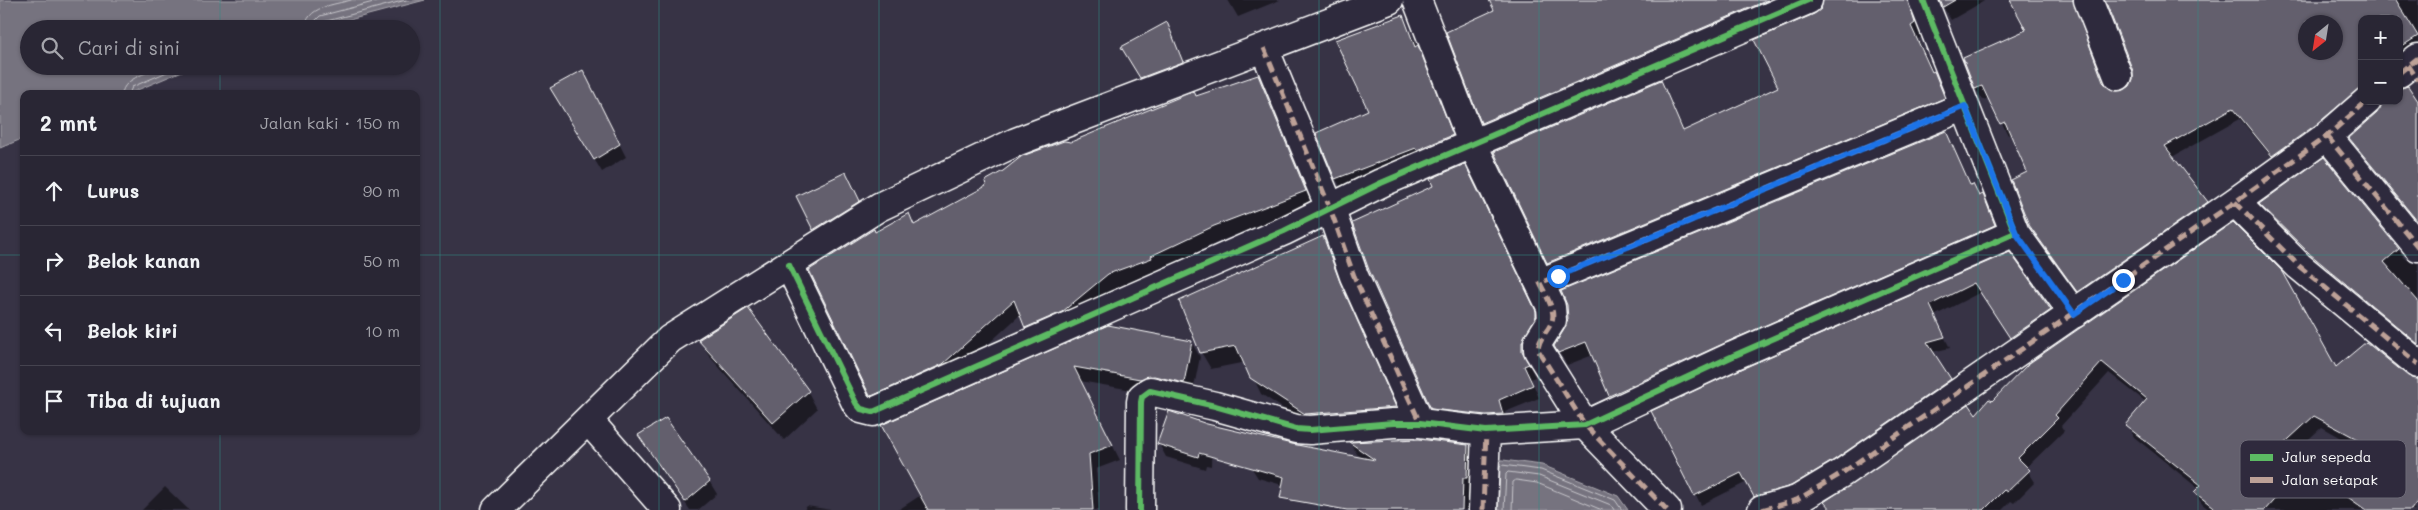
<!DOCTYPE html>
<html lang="id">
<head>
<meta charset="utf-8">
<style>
	:root { --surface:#292634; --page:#353240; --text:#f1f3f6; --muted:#a5a5ac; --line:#45434f }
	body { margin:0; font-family:Mali,sans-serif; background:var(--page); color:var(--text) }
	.controls { position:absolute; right:15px; top:15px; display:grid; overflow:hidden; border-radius:10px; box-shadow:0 1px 4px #0004 }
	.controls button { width:45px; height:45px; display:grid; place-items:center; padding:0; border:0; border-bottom:1px solid var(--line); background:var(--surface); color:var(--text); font:25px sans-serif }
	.compass { position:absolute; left:2298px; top:15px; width:45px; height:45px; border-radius:50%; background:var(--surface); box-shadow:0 1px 4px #0004; rotate:210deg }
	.stop { position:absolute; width:15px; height:15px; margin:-11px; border:4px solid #1a73e8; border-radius:50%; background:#fff }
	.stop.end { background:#1a73e8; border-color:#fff; box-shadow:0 1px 5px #0008 }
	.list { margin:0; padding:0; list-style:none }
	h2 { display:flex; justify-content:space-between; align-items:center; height:65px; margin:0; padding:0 20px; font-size:21px }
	h2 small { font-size:16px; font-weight:400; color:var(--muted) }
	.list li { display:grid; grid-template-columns:32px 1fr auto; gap:15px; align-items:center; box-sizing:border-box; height:70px; padding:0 20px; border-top:1px solid var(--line) }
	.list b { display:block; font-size:19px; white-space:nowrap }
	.list em { font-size:16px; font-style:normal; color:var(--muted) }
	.icon { flex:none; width:28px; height:28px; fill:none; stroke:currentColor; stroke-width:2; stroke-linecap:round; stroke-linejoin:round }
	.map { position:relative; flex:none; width:2418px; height:510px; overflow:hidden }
	.search { position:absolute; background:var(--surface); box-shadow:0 1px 4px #0004; left:20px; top:20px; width:400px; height:55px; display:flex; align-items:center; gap:12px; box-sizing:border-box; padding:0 18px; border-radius:28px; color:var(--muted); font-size:19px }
	.panel { position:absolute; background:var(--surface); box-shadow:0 1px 4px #0004; left:20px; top:90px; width:400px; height:345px; border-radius:10px }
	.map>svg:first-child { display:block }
</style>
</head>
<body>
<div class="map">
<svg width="2418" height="510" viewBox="0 0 2418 510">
	<rect width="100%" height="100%" fill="#373345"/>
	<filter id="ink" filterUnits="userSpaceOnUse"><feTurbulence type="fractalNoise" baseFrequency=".02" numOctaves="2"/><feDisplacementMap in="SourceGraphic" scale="10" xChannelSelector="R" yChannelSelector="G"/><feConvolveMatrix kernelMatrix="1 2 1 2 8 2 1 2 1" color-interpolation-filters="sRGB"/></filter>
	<g filter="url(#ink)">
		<path fill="#76737f" stroke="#adabb2" d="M0 0H425L315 29H29V66H194L128 94H24V138L0 148Z
			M1495 459 1542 465 1618 496 1628 510H1493Z"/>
		<path fill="#0007" fill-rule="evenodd" d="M1228 0H1280L1238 17Z
			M1490 0H1807L1490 136 1482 122 1448 33 1496 10Z
			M1824 0H1923L1915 12 1922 37 1918 39 1951 111 1556 276 1495 152 1661 82 1684 132 1780 87 1815 15 1821 10Z
			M1939 0H1986L1951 20Z
			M2036 0H2085L2079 10 2080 19 2107 89 2115 93 2124 92 2132 86 2135 78 2134 70 2106 0H2418V52L2399 65V19H2362V101L2280 167 2240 119 2172 157 2214 214 2085 303 2030 225 2029 173 2011 133 2008 135 1989 98 1983 100 1976 89 1964 59 2028 30ZM2306 22H2336V52H2306Z
			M1402 17 1426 63 1461 151 1345 195 1336 179 1318 134 1369 111Z
			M1167 24 1189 75 1148 90 1130 60Z
			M1258 77 1266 91 1313 205 1223 240 1158 271 1159 272 1116 288 1070 326 1034 342 1021 314 951 378 879 409 871 394 875 234 915 226 1071 143Z
			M589 84 626 157 602 172 559 101Z
			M2418 103V224L2357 150 2350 138 2383 107Z
			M1945 133 1971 186 1973 185 1980 197 1982 196 1990 209 2002 238 1618 409 1593 355 1567 365 1555 346Z
			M2324 159 2405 258 2412 263H2418V349L2318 266 2267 216 2261 204Z
			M1472 178 1542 325 1529 355V364L1535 377 1531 379 1539 398 1505 412 1509 427 1439 421 1432 408Z
			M852 186 866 214 821 242 797 197Z
			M2233 224 2335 369 2418 380V491L2413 507 2415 510H2210L2202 504 2195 492 2199 489 2134 437 2127 425 2146 402 2109 373 2061 426 2064 431 2026 468 2035 482 2014 503 2011 501 2002 510H1830L1826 502 1976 417ZM2322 427 2356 446 2327 486 2287 459Z
			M1323 237 1332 253 1348 300 1404 424 1316 430 1261 394 1246 362 1211 369 1201 352Z
			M2009 254 2056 320 2017 347 1981 292 1934 316 1950 348 1932 352 1956 389 1761 507 1747 482 1701 505 1653 412Z
			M1108 327 1191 342 1200 357 1192 397 1149 393 1080 381 1120 460 1096 469 1099 510H898L921 495Z
			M700 340 808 392 817 409 784 440 710 357Z
			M1212 437 1211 466 1206 465 1205 469 1166 457 1159 444Z
			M1419 440 1468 446 1474 457 1473 489H1469L1468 510H1370L1258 478 1251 467 1292 445 1364 459 1357 454 1351 444Z
			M647 448 709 481 717 494 698 510H690Z
			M165 487 189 510H142Z
			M807 506 831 510H804Z"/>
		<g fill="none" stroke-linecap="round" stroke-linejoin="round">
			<path stroke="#c8c7cc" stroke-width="1" d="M305 29C306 6 334 5 351 0
				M313 29 315 21 320 16 381 0
				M319 29 323 22 406 0
				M122 94C123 77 152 72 165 66
				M129 94 132 87 181 66
				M1498 509 1500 467 1502 465 1541 470 1615 500 1622 510
				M1504 510 1506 474 1508 472 1539 476 1611 505 1614 510
				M1512 510 1513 482 1516 480 1537 483 1602 510"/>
		</g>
		<path fill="#635f6d" stroke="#fff" fill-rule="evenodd" d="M1489 0H1768L1481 123 1446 32 1494 10Z
			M1823 0H1908L1915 23 1911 26 1932 72 1934 71 1945 98 1547 263 1494 152 1661 80 1683 131 1778 87 1754 40 1814 14 1821 9Z
			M1940 0H1955L1943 7Z
			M2010 0H2073L2103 82 2109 88 2116 91 2124 90 2130 86 2133 79V71L2105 0H2396L2418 36 2399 48V19H2362V87L2317 124 2272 156 2233 108 2165 146 2208 202 2077 292 2029 225 2011 180 2027 172 2005 122 2000 124 1982 86 1975 89 1963 58 2026 30ZM2306 22H2336V52H2306Z
			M1403 15 1415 47 1418 45 1453 135 1417 150 1416 148 1335 179 1316 133 1368 110 1335 40Z
			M1167 22 1183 62 1140 78 1121 47Z
			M583 70 620 144 594 160 550 88Z
			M1258 75 1306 191 1214 226 1151 256 1152 258 1108 274 1062 312 1025 328 1014 300 943 364 872 396 869 394 809 270 874 229 875 232 909 213 914 225 986 186 985 181 1003 171 1022 156 1064 141 1071 142 1194 91 1196 96Z
			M2408 86 2418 101V222L2349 138 2377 113 2382 101H2399V88Z
			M1946 131 1970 185 1973 184 1979 196 1983 194 1995 225 1727 342 1609 396 1586 342 1558 353 1554 346 1565 328 1568 319 1567 305 1561 291Z
			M2324 157 2399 249 2384 262 2418 301V344L2310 254 2259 204Z
			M1465 164 1536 311V316L1522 342V351L1529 364 1524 366 1533 385 1499 400 1503 414 1486 415 1431 409 1369 270 1352 223 1433 186 1430 179Z
			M846 172 860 201 813 230 796 196Z
			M2233 222 2283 272 2336 367 2366 342 2408 376 2418 379V500L2411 510H2366L2328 483 2359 440 2314 416 2277 450 2302 468 2265 510H2217L2194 492 2201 485 2125 425 2147 399 2102 362 2055 415 2058 418 2018 458 2030 470 2007 492 2004 490 1984 510H1831L1824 502 1969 404 1976 414 1989 399 1992 401 2028 364Z
			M1323 236 1340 282 1396 407 1305 414 1250 378 1236 346 1200 353 1179 301Z
			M2010 252 2051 310 2010 338 1974 283 1930 305 1945 337 1927 342 1951 379 1834 460 1791 486 1754 497 1741 473 1694 496 1651 411 1739 370Z
			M748 308 809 391 773 423 698 340Z
			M1108 325 1192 341 1184 383 1154 376 1140 379 1074 367 1113 445 1089 454 1093 510H928L881 425Z
			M1169 411 1207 424 1292 444 1375 460 1349 442 1419 439 1468 445 1467 478H1463L1462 510H1347L1280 498 1284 477 1199 453 1198 457 1157 444Z
			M666 418 710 481 685 502 638 435Z"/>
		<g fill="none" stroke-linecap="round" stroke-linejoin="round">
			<g stroke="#fff" stroke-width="31">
				<path id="street" d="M1417 0 1473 145 1551 307 1552 320 1538 342V350L1585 425 1667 510
					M2088 0 2118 76
					M1264 48 1330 208 1354 276 1420 423
					M2399 73 2418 58
					M2327 136 2418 247
					M2235 202 2299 266 2418 364
					M2015 233 2074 314
					M789 265 856 403 861 409 873 412 1284 231 1381 183 1808 0
					M1540 283 1965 106
					M589 421 667 510
					M496 510 670 339 879 207 1016 142 1389 0
					M1140 510 1141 402 1142 397 1150 391 1215 406 1296 429 1310 430 1393 423H1420L1486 431 1585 425 1733 356 2015 233 1923 0
					M1483 510 1486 431
					M1762 510 1797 500 1842 473 2235 202 2327 136 2367 101"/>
			</g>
			<use href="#street" stroke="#2f2a3d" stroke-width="28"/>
			<path stroke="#bda197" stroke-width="5" stroke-dasharray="10 5" stroke-linecap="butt" d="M1264 48 1330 208 1354 276 1420 423H1416
				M2408 65 2418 80
				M2399 73 2418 58
				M2327 136 2418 247
				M2235 202 2299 266 2418 364
				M1483 510 1486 431
				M1667 510 1585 425 1538 350C1539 337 1548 332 1552 321 1556 310 1545 294 1540 283L1965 106
				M1762 510 1797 500 1842 473 2235 202 2327 136 2367 101"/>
			<g stroke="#2f2a3d" stroke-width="9">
				<path id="cycleway" d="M789 265 856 403 861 409 873 412 1284 231 1381 183 1808 0
					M1140 510 1141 402 1142 397 1150 391 1215 406 1296 429 1310 430 1393 423H1420L1486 431 1585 425 1733 356 2015 233 1923 0"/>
			</g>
			<use href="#cycleway" stroke="#5cba63" stroke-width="6"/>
		</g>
	</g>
	<g fill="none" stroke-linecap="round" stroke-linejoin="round" filter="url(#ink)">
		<path stroke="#1a73e8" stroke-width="6" d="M1558 276 1965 106 2016 233 2074 314 2123 280"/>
	</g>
	<path fill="none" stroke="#338b84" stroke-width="1" stroke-opacity="0.55" d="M220 0V29M440 0V510M659 0V510M879 0V510M1099 0V510M1319 0V510M1539 0V510M1759 0V510M1978 0V510M2198 0V510M220 66V94M0 255H24M416 255H2418M220 431V510"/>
	<rect x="2240" y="440" width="166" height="58" rx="8" fill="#2f2a3d" stroke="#6d6a77" stroke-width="1"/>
	<rect x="2250" y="454" width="23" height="7" fill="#5cba63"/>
	<rect x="2250" y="477" width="23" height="6" fill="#bda197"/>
	<g font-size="14" fill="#fff">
		<text x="2282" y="462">Jalur sepeda</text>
		<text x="2282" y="485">Jalan setapak</text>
	</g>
</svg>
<div class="controls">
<button>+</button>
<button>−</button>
</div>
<svg class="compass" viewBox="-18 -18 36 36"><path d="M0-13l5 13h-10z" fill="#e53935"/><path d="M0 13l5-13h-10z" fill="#a5a5ac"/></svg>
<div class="stop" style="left:1558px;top:276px"></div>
<div class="stop end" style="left:2123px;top:280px"></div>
<div class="search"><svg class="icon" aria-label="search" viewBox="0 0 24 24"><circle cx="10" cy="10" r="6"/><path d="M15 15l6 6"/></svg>Cari di sini</div>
<section class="panel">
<h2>2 mnt<small>Jalan kaki · 150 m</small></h2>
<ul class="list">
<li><svg class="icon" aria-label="ahead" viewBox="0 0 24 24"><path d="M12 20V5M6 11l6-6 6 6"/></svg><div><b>Lurus</b></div><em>90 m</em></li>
<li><svg class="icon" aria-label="right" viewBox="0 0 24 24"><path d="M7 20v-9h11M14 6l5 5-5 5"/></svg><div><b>Belok kanan</b></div><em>50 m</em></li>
<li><svg class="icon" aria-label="left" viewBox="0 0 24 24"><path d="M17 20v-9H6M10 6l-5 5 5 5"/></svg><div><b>Belok kiri</b></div><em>10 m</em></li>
<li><svg class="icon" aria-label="arrive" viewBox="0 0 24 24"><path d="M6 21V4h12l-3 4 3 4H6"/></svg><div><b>Tiba di tujuan</b></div></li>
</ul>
</section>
</div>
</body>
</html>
